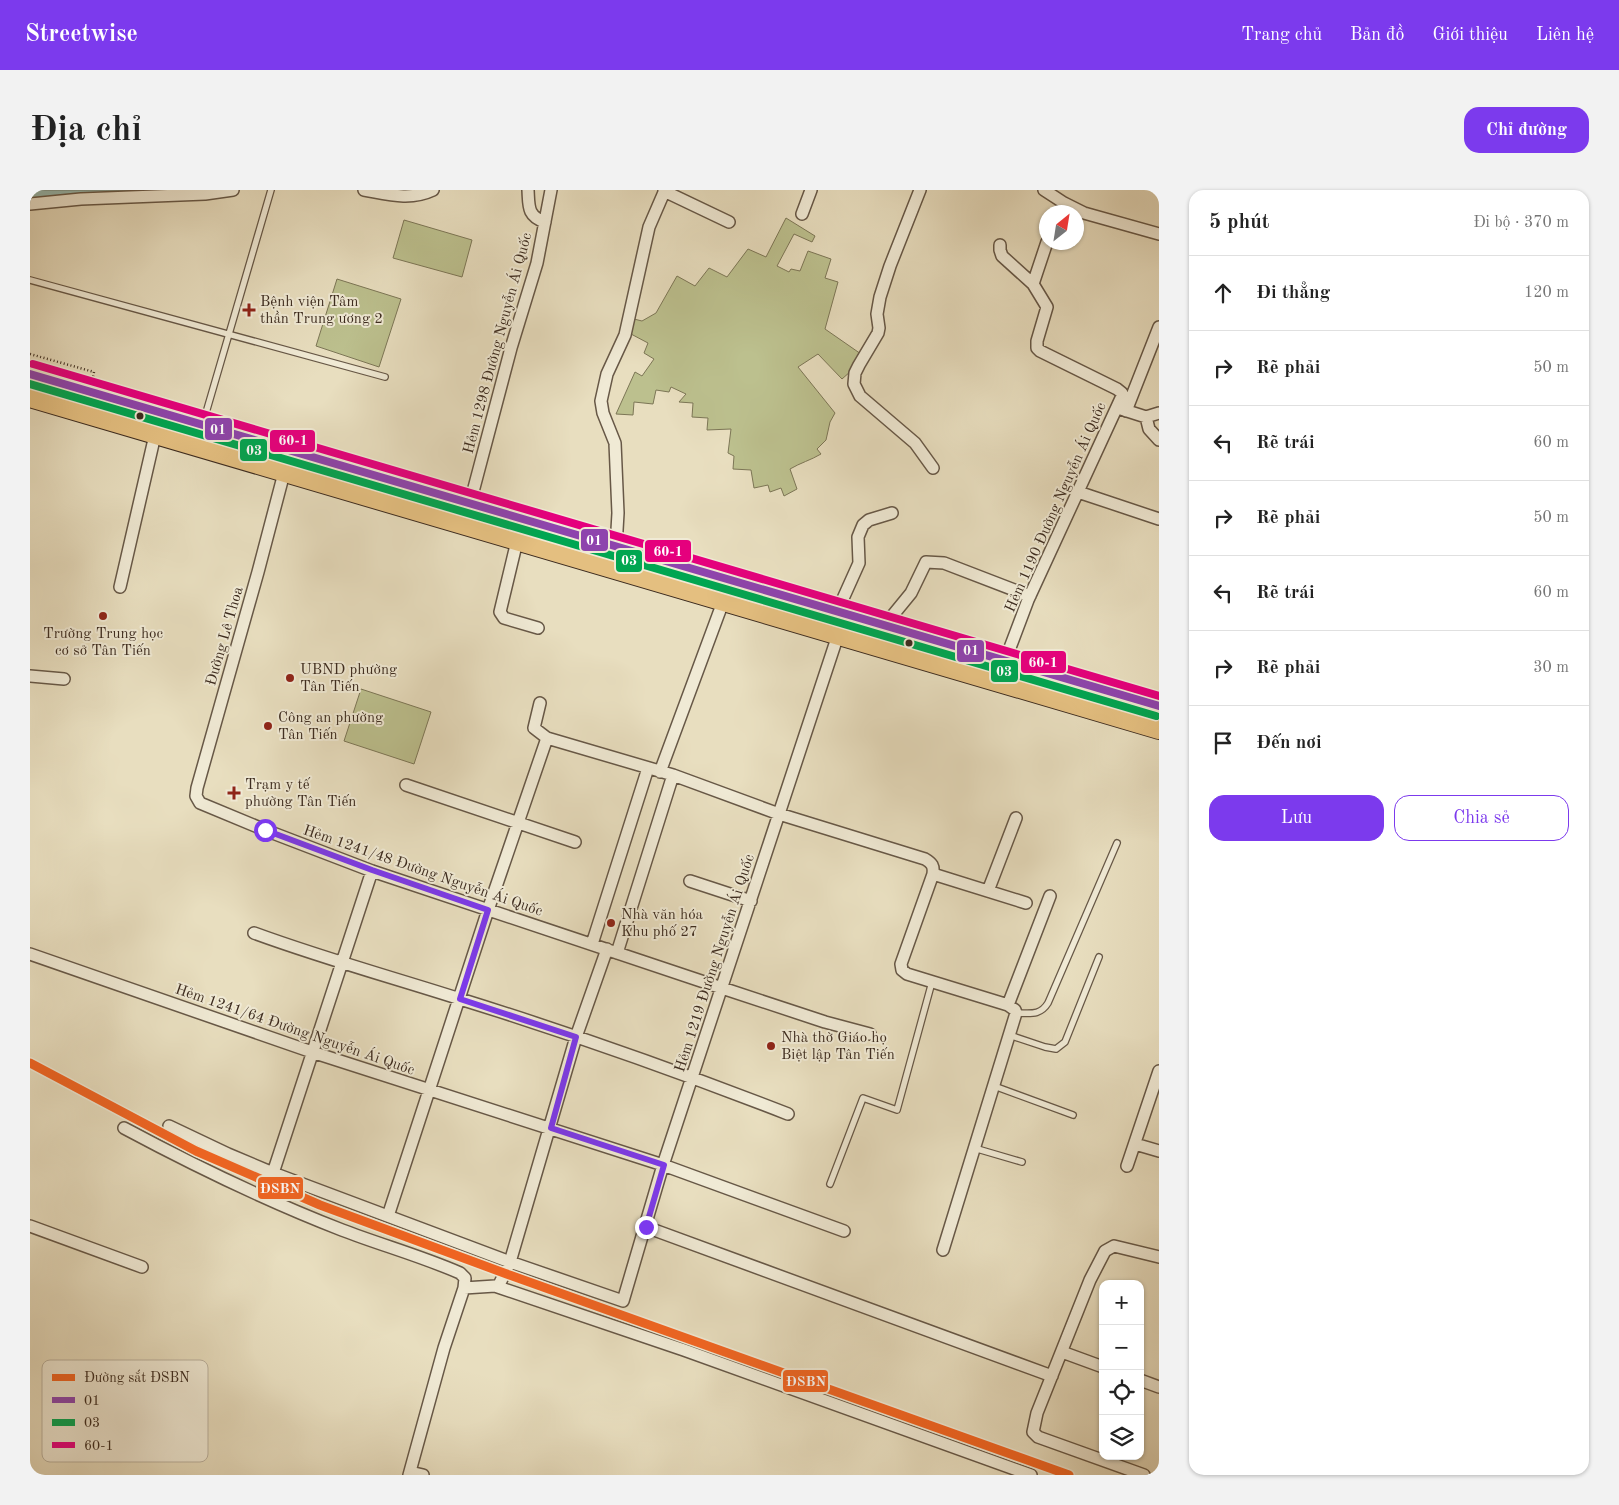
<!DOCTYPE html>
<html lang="vi">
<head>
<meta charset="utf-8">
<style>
	:root { --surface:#fff; --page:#f2f2f2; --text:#222; --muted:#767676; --line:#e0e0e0; --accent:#7c3aed }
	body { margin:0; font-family:"Old Standard TT",serif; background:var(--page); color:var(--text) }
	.controls { position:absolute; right:15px; bottom:15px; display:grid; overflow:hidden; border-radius:10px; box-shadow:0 1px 4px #0004 }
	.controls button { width:45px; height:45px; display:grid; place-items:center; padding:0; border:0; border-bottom:1px solid var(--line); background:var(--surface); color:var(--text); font:25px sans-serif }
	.compass { position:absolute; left:1009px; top:15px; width:45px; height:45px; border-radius:50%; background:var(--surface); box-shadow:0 1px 4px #0004; rotate:30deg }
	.stop { position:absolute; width:15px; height:15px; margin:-11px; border:4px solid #7c3aed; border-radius:50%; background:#fff }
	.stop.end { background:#7c3aed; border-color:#fff; box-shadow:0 1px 5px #0008 }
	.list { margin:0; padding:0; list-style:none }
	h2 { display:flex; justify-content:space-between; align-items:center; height:65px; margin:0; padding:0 20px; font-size:21px }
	h2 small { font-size:16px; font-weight:400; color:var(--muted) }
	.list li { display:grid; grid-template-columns:32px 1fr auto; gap:15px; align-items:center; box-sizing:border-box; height:75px; padding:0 20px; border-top:1px solid var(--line) }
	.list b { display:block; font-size:19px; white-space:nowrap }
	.list em { font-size:16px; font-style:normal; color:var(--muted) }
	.actions { display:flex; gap:10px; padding:15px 20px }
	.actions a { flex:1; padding:11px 0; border:1px solid var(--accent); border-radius:15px; text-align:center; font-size:18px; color:var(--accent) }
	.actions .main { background:var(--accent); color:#fff }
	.icon { flex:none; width:28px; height:28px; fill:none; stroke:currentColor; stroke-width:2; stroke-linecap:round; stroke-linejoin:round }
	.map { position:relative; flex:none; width:1129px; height:1285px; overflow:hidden; border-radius:15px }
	header { display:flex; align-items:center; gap:30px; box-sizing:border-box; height:70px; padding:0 25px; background:var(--accent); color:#fff }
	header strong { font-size:24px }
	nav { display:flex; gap:28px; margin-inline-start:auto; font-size:18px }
	.intro { display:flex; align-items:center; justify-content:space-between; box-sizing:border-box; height:120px; padding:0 30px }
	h1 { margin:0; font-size:35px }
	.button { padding:12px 22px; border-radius:15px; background:var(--accent); color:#fff; font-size:18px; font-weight:700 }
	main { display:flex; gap:30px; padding:0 30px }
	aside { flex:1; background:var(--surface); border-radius:15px; box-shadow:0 1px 4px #0004 }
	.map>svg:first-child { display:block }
</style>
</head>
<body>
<header>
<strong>Streetwise</strong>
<nav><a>Trang chủ</a><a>Bản đồ</a><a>Giới thiệu</a><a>Liên hệ</a></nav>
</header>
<div class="intro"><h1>Địa chỉ</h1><a class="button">Chỉ đường</a></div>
<main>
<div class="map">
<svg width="1129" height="1285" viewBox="0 0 1129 1285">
	<rect width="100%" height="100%" fill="#e8debf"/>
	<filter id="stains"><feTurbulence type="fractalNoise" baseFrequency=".004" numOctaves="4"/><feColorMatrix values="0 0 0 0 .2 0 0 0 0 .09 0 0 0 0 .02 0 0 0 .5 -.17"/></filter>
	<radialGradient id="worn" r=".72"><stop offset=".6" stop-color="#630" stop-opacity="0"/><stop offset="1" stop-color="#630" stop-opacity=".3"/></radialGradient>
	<path fill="#bcc08e" stroke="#7c7656" d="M756 28 785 46 782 52 764 44 747 76 759 82 761 79 770 81 778 61 801 69 795 88 808 92 795 139 831 164 821 181 812 189 788 164 768 177 805 223 800 232 796 250 787 259 791 264C781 270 770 273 760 279L767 299 754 306 751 298 740 302 738 295 724 298 721 280 703 279 704 266 698 263 701 239 677 240 678 228 662 227 663 213 649 212 656 204 641 197 639 202 626 200 623 214 604 212 603 225 586 224 605 182 612 186 624 169 614 163 618 153 601 144 604 129 612 131 626 123 647 86 665 96 679 78 697 87 718 59 736 67Z
		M374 30 442 50 432 87 363 68Z
		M307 89 371 109 349 177 286 156Z
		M331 499 401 522 384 574 314 551Z"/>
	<path fill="#97bcb4" stroke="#738278" d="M0 0H166L0 10Z"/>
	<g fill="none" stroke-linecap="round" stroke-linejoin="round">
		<g stroke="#675847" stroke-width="8">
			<path id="lane" d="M0 90 355 187
				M173 233 241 0
				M986 823C1000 823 1010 826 1018 813L1087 653
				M979 845 1015 857 1026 859 1035 852 1069 767
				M964 896 1043 925
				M944 958 992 972
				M800 994 833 908 867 920 902 792"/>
		</g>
		<g stroke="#675847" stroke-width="14">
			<path id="street" d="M334 0C357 4 380 11 403 0
				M498 0C499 16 497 26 515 32
				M890 0 860 76 850 107 847 124 849 138 848 143 829 175 825 183 824 194 830 206 885 253 903 278
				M1014 0 1034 13 1054 23 1129 44
				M634 1 699 32
				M0 14 51 9 175 4 203 0
				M772 24 781 0
				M970 55V60L972 66 1003 94
				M1091 219 1116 227 1129 223
				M1096 221 1129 137
				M1116 227 1119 239 1129 250
				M254 283 228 382 167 598 166 606 170 613 235 640 342 681 692 798 795 832 840 844
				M1048 302 1129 329
				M440 313 481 158 507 73 521 0
				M487 351 470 422 474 428 508 438
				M586 357 588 323 585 253 573 223 571 211 577 184 595 145 619 37 635 0
				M90 397 125 245
				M807 422 829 373 828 347 833 335 839 330 862 323
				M854 436 881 403 896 372 914 373 1000 406
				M975 471 998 410 1092 206V203L1087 199 1010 161 1007 158V151L1017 117 1003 94 1017 52
				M0 486 34 489
				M510 513 504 538 517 548 643 585 749 624 895 669C902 673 904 676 903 684L871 774 872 780 877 784 978 815 985 820 986 823 913 1060
				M630 582 693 412
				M376 595 545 652
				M903 684 996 713
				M660 691 721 711
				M958 701 986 628
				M224 743C292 768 361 787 430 809 540 843 650 882 758 924
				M562 754 618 578
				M587 763 643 585
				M0 764 282 862 633 975 814 1041
				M978 815 1020 706
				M139 936 198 964 243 983 480 1072 593 1111 633 975 808 445
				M94 938C165 976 237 1011 312 1040 351 1055 391 1066 430 1083L435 1088 434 1098
				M1105 954 1129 961
				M1097 976 1129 881
				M243 983 342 681
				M358 1026 458 720 517 548
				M0 1036 112 1077
				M616 1037 1022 1186
				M468 1097 480 1072 546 847 577 759
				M1032 1162 1073 1177
				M1110 1190 1129 1197
				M380 1282 393 1285
				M379 1285 414 1158 434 1098 465 1096 654 1160 1001 1285
				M1114 1285 1008 1247 1003 1242 1007 1223 1060 1090 1075 1061 1084 1056 1129 1067"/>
		</g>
		<g stroke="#3c2b1f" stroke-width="20">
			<path id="primary" d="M0 184 1129 516
				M0 208 1129 540"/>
		</g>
		<path stroke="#3c2b1f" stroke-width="2.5" stroke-dasharray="1 2.5" stroke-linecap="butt" d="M0 164 64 182 63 187"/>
		<use href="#lane" stroke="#f0ead5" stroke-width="5.5"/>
		<use href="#street" stroke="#f0ead5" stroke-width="11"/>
		<use href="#primary" stroke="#e4bf80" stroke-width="18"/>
		<g stroke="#f0ead5" stroke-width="11">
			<path id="bus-1" d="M0 184 1129 516"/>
		</g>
		<g stroke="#f0ead5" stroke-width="11">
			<path id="bus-2" d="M0 194 1126 526"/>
		</g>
		<g stroke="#f0ead5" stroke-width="11">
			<path id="bus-3" d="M3 174 1129 506"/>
		</g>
		<use href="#bus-1" stroke="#8e44ad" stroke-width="8"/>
		<use href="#bus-2" stroke="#00a651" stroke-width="8"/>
		<use href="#bus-3" stroke="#e5007d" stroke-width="8"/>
		<g stroke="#f0ead5" stroke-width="12">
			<path id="rail-1" d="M0 873 166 961 290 1015 474 1083 1039 1285"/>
		</g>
		<use href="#rail-1" stroke="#f26522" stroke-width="9"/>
	</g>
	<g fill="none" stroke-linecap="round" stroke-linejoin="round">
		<path stroke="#7c3aed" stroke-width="6" d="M235 640 342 680 458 720 430 809 546 847 521 938 634 975 616 1037"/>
	</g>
	<g fill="#8f2418" stroke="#f0ead5" stroke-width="2">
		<path d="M216.5 112.5h5v5h5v5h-5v5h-5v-5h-5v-5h5z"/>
		<circle cx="73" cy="426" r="5"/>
		<circle cx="260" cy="488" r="5"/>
		<circle cx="238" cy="536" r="5"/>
		<path d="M201.5 595.5h5v5h5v5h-5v5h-5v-5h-5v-5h5z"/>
		<circle cx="581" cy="733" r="5"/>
		<circle cx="741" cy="856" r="5"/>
	</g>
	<g fill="#3c2b1f" stroke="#f0ead5" stroke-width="2">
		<circle cx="110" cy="226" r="4.5"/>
		<circle cx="879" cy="453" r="4.5"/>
	</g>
	<g text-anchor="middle" stroke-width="4" stroke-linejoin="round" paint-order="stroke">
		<g font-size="15" fill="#3c2b1f" stroke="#f0ead5" text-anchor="start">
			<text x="230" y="116">Bệnh viện Tâm<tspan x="230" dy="17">thần Trung ương 2</tspan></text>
			<text x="73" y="448" text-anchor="middle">Trường Trung học<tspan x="73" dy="17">cơ sở Tân Tiến</tspan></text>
			<text x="270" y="484">UBND phường<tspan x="270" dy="17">Tân Tiến</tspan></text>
			<text x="248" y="532">Công an phường<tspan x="248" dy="17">Tân Tiến</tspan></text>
			<text x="215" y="599">Trạm y tế<tspan x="215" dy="17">phường Tân Tiến</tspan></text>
			<text x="591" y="729">Nhà văn hóa<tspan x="591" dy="17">Khu phố 27</tspan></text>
			<text x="751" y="852">Nhà thờ Giáo họ<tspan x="751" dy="17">Biệt lập Tân Tiến</tspan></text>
		</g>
		<g font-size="15" fill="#3c2b1f" stroke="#f0ead5">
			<text transform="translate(467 153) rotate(-75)" y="5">Hẻm 1298 Đường Nguyễn Ái Quốc</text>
			<text transform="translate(1025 317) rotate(-66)" y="5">Hẻm 1190 Đường Nguyễn Ái Quốc</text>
			<text transform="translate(194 446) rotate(-74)" y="5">Đường Lê Thoa</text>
			<text transform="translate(393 680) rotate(19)" y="5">Hẻm 1241/48 Đường Nguyễn Ái Quốc</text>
			<text transform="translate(684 773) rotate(-72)" y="5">Hẻm 1219 Đường Nguyễn Ái Quốc</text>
			<text transform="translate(265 839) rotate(19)" y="5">Hẻm 1241/64 Đường Nguyễn Ái Quốc</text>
		</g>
	</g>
	<rect x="12" y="1170" width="166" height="102" rx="8" fill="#f0ead5" stroke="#bab19e" stroke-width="1"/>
	<rect x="22" y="1184" width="23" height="7" fill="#f26522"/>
	<rect x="22" y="1207" width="23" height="6" fill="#8e44ad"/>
	<rect x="22" y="1229" width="23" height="7" fill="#00a651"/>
	<rect x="22" y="1252" width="23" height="6" fill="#e5007d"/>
	<g font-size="14" fill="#3c2b1f">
		<text x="54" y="1192">Đường sắt ĐSBN</text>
		<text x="54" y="1215">01</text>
		<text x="54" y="1237">03</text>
		<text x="54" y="1260">60-1</text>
	</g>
	<g stroke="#f0ead5" stroke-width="2">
		<rect x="174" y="227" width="29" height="24" rx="5" fill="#8e44ad"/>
		<rect x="239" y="239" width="47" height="24" rx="5" fill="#e5007d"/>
		<rect x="209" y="248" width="29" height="24" rx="5" fill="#00a651"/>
		<rect x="550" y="338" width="29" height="24" rx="5" fill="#8e44ad"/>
		<rect x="614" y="349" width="48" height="24" rx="5" fill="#e5007d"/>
		<rect x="585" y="359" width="28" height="24" rx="5" fill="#00a651"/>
		<rect x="926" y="449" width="29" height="24" rx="5" fill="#8e44ad"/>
		<rect x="990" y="460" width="47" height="24" rx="5" fill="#e5007d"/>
		<rect x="960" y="469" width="29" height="24" rx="5" fill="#00a651"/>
		<rect x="227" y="986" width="47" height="24" rx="5" fill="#f26522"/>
		<rect x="752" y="1179" width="47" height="24" rx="5" fill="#f26522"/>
	</g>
	<g font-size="14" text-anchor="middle" font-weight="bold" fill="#fff">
		<text x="188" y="244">01</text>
		<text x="263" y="255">60-1</text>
		<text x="224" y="265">03</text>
		<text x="564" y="355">01</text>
		<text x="638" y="366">60-1</text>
		<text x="599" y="375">03</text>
		<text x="941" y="465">01</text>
		<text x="1013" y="477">60-1</text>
		<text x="974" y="486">03</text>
		<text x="250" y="1003">ĐSBN</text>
		<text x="776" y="1196">ĐSBN</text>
	</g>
	<rect width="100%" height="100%" filter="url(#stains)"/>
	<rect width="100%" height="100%" fill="url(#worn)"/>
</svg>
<div class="controls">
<button>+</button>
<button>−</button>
<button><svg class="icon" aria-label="locate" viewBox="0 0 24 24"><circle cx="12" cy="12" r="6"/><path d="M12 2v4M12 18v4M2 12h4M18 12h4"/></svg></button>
<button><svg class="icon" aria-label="layers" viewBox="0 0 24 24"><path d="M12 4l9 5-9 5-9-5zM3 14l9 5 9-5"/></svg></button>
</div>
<svg class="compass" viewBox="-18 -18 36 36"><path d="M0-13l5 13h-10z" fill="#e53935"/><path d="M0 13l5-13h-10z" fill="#767676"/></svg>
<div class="stop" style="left:235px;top:640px"></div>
<div class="stop end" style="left:616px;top:1037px"></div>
</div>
<aside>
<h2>5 phút<small>Đi bộ · 370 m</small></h2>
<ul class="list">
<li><svg class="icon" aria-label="ahead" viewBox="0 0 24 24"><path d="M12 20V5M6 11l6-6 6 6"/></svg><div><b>Đi thẳng</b></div><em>120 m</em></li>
<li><svg class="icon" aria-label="right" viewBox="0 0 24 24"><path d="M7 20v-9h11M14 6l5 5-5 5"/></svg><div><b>Rẽ phải</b></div><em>50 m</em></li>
<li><svg class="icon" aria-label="left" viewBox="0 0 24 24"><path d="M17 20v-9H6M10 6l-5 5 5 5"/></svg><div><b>Rẽ trái</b></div><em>60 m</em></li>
<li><svg class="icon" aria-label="right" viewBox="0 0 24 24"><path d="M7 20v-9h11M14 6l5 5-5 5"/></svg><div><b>Rẽ phải</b></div><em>50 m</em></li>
<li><svg class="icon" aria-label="left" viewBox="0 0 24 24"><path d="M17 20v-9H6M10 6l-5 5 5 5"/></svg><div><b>Rẽ trái</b></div><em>60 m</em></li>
<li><svg class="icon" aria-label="right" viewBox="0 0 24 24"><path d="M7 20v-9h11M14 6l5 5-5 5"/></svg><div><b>Rẽ phải</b></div><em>30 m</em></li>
<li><svg class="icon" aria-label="arrive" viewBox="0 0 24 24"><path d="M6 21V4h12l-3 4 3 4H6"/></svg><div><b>Đến nơi</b></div></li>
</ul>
<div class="actions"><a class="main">Lưu</a><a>Chia sẻ</a></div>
</aside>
</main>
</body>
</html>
